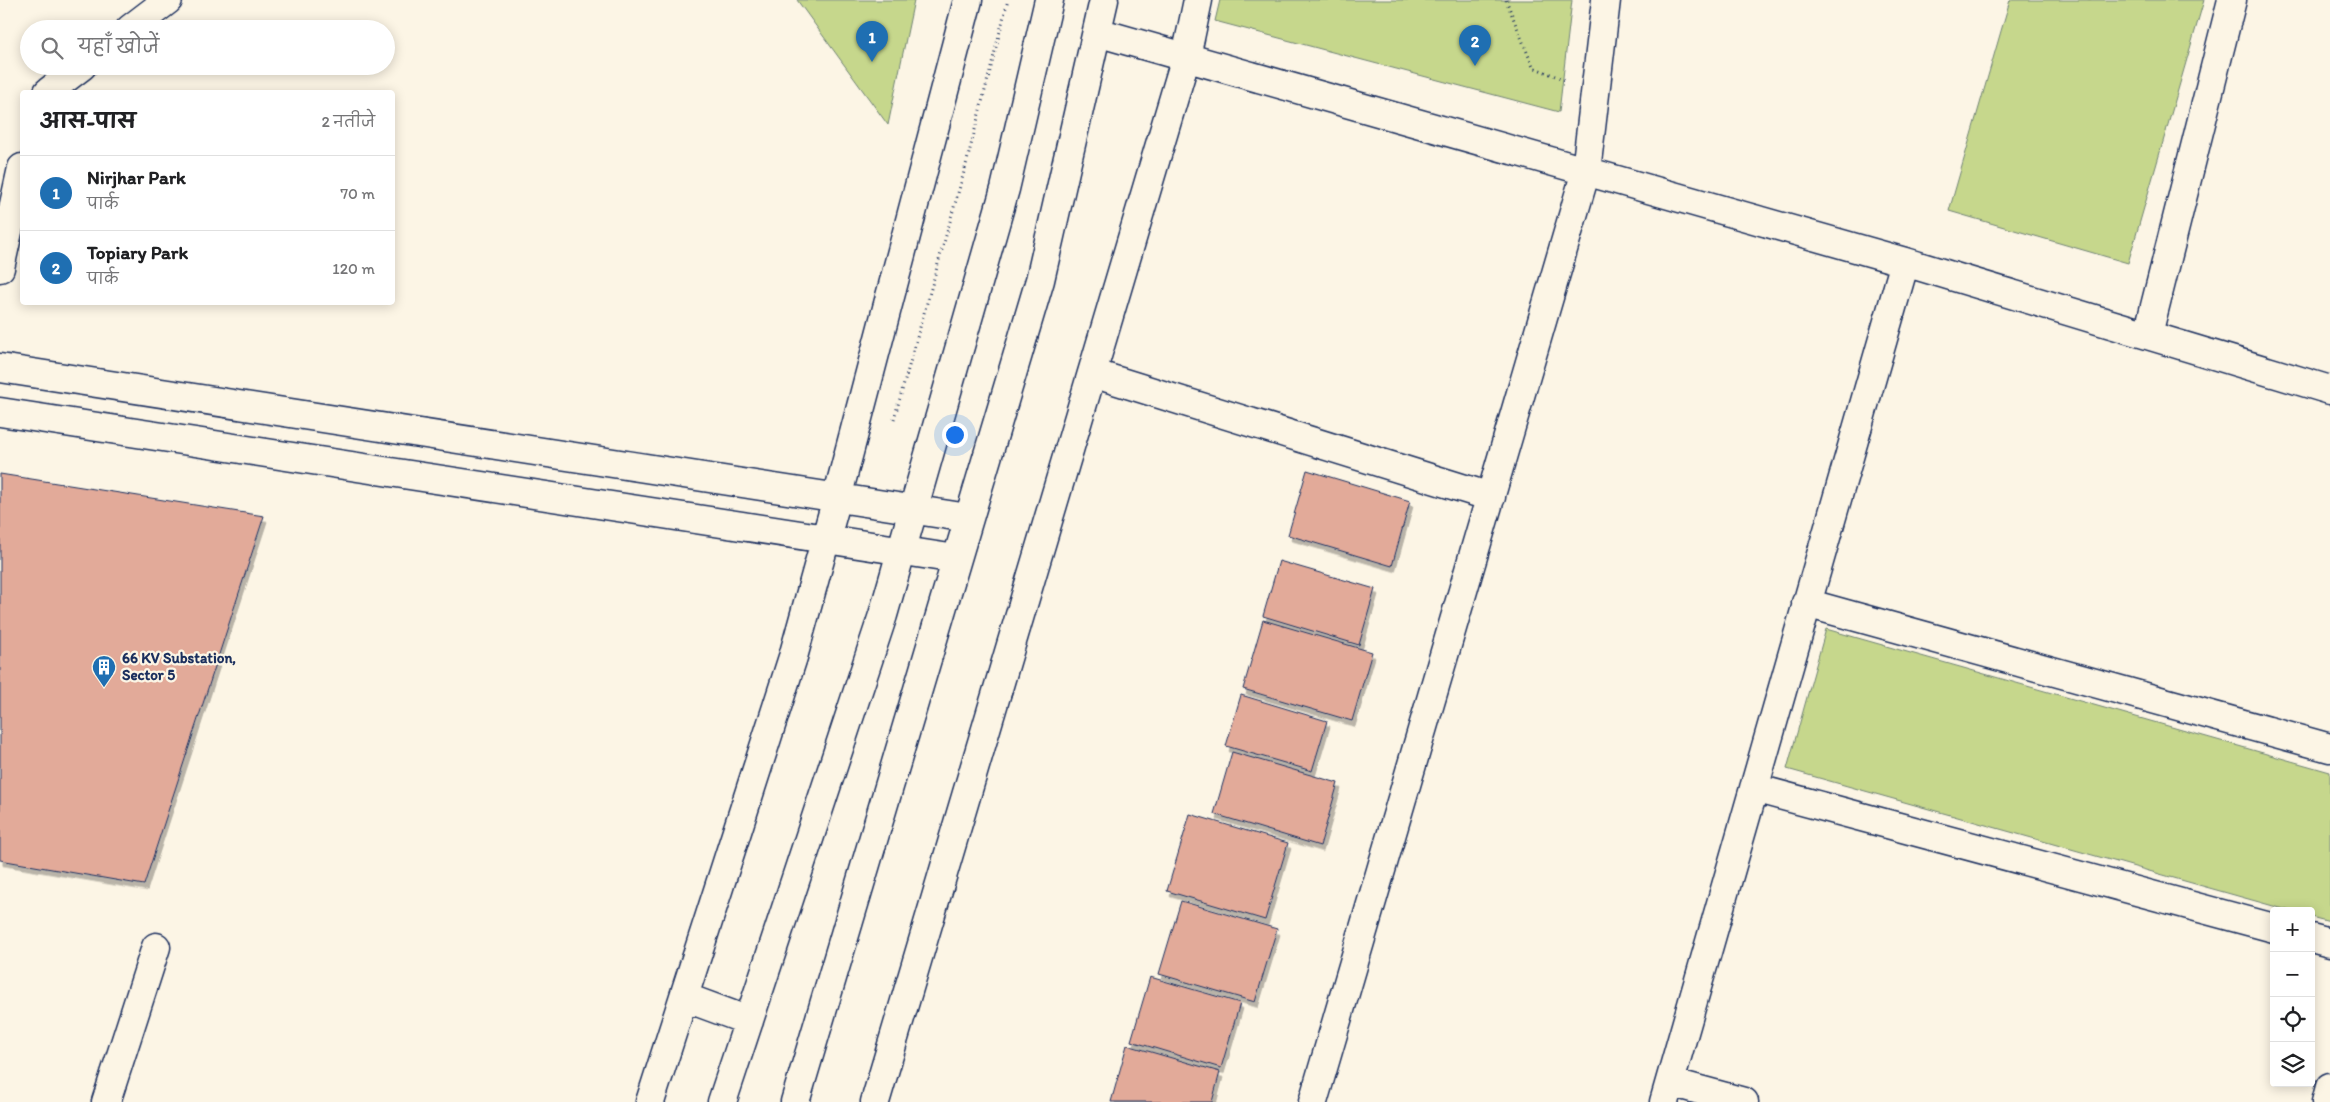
<!DOCTYPE html>
<html lang="hi">
<head>
<meta charset="utf-8">
<style>
	:root { --surface:#fff; --page:#f6f6f6; --text:#202124; --muted:#757577; --line:#e0e0e0; --accent:#1f6fb2 }
	body { margin:0; font-family:Itim,"Playpen Sans Deva",sans-serif; background:var(--page); color:var(--text) }
	.controls { position:absolute; right:15px; bottom:15px; display:grid; overflow:hidden; border-radius:5px; box-shadow:0 2px 12px #0003 }
	.controls button { width:45px; height:45px; display:grid; place-items:center; padding:0; border:0; border-bottom:1px solid var(--line); background:var(--surface); color:var(--text); font:25px sans-serif }
	.you { position:absolute; left:954px; top:434px; width:18px; height:18px; margin:-12px; border:4px solid #fff; border-radius:50%; background:#1a73e8; box-shadow:0 0 0 8px #1a73e833 }
	.badge { display:grid; place-items:center; width:32px; height:32px; border-radius:50%; background:var(--accent); color:#fff; font-size:16px; font-weight:700 }
	.pin { position:absolute; translate:-50% -41px; filter:drop-shadow(0 1px 2px #0008) }
	.pin::after { content:''; position:absolute; top:26px; width:18px; height:15px; background:inherit; clip-path:polygon(0 0,100% 0,50% 100%) }
	.list { margin:0; padding:0; list-style:none }
	h2 { display:flex; justify-content:space-between; align-items:center; height:65px; margin:0; padding:0 20px; font-size:21px }
	h2 small { font-size:16px; font-weight:400; color:var(--muted) }
	.list li { display:grid; grid-template-columns:32px 1fr auto; gap:15px; align-items:center; box-sizing:border-box; height:75px; padding:0 20px; border-top:1px solid var(--line) }
	.list b { display:block; font-size:19px; white-space:nowrap }
	.list p { margin:0; font-size:16px; white-space:nowrap; color:var(--muted) }
	.list em { font-size:16px; font-style:normal; color:var(--muted) }
	.icon { flex:none; width:28px; height:28px; fill:none; stroke:currentColor; stroke-width:2; stroke-linecap:round; stroke-linejoin:round }
	.map { position:relative; flex:none; width:2330px; height:1102px; overflow:hidden }
	.search { position:absolute; background:var(--surface); box-shadow:0 2px 12px #0003; left:20px; top:20px; width:375px; height:55px; display:flex; align-items:center; gap:12px; box-sizing:border-box; padding:0 18px; border-radius:28px; color:var(--muted); font-size:19px }
	.panel { position:absolute; background:var(--surface); box-shadow:0 2px 12px #0003; left:20px; top:90px; width:375px; height:215px; border-radius:5px }
	.map>svg:first-child { display:block }
</style>
</head>
<body>
<div class="map">
<svg width="2330" height="1102" viewBox="0 0 2330 1102">
	<defs>
		<filter id="shadow"><feDropShadow dx="3" dy="5.5" stdDeviation="0" flood-color="#0004"/></filter>
	</defs>
	<rect width="100%" height="100%" fill="#fcf5e5"/>
	<filter id="ink" filterUnits="userSpaceOnUse"><feTurbulence type="fractalNoise" baseFrequency=".02" numOctaves="2"/><feDisplacementMap in="SourceGraphic" scale="10" xChannelSelector="R" yChannelSelector="G"/><feConvolveMatrix kernelMatrix="1 2 1 2 8 2 1 2 1" color-interpolation-filters="sRGB"/></filter>
	<g filter="url(#ink)">
		<path fill="#c6d78c" stroke="#708375" d="M797 0H914L888 125Z
			M1220 0H1572L1559 112 1215 21Z
			M2010 0H2204L2128 263 1949 211Z
			M1826 629 2330 772V922L2311 917V911H2291L1787 769Z"/>
		<path fill="#e2aa99" stroke="#1b2f5e" filter="url(#shadow)" d="M1307 470 1410 501 1392 566 1288 535Z
			M0 474 264 516 144 885 0 860Z
			M1279 561 1375 589 1359 645 1263 616Z
			M1263 620 1372 652 1352 721 1243 689Z
			M1241 695 1327 721 1312 771 1226 746Z
			M1232 752 1338 783 1320 846 1214 814Z
			M1190 814 1288 843 1265 920 1167 891Z
			M1181 901 1277 929 1255 1002 1159 974Z
			M1150 977 1240 1003 1221 1068 1131 1041Z
			M1127 1045 1220 1072 1212 1102H1111Z"/>
		<g fill="none" stroke-linecap="round" stroke-linejoin="round">
			<g stroke="#1b2f5e" stroke-width="31">
				<path id="minor" d="M130 29 168 0
					M1097 32 1905 262 2330 390
					M48 92 82 66
					M0 268 22 168
					M2148 334 2232 0
					M0 368 968 518
					M1092 373 1491 497
					M0 412 956 559
					M1806 603 2330 748
					M1754 788 2274 928
					M2311 938 2330 943
					M684 997 749 1021
					M1670 1082 1744 1102
					M106 1102 156 947
					M650 1102 793 657 837 498 968 0
					M722 1102 883 615 1005 189 1049 0
					M795 1102 1040 280 1104 0
					M875 1102 1186 57 1198 0
					M1313 1102 1586 171 1606 0
					M1664 1102 1905 262
					M2326 1102 2330 1087"/>
			</g>
			<path stroke="#1b2f5e" stroke-width="3" stroke-dasharray="1 4" stroke-linecap="butt" d="M1506 0 1533 67 1565 80
				M894 419 966 165 1008 0"/>
			<use href="#minor" stroke="#fcf5e5" stroke-width="28"/>
		</g>
	</g>
	<defs>
		<g id="building-pin" transform="scale(1.25)"><path d="M0 17L-7.5 6A9.5 9.5 0 1 1 7.5 6Z" fill="#1f6fb2" stroke="#fcf5e5"/><path d="M-4-6H4V6H1V3H-1V6H-4ZM-2.5-4.3h1.7v1.8h-1.7ZM.8-4.3h1.7v1.8H.8ZM-2.5-1h1.7V.8h-1.7ZM.8-1h1.7V.8H.8Z" fill="#fff"/></g>
	</defs>
	<g fill-rule="evenodd">
		<use href="#building-pin" x="104" y="667"/>
	</g>
	<g text-anchor="middle" stroke-width="4.5" stroke-linejoin="round" paint-order="stroke">
		<g font-size="15" font-weight="bold" fill="#1b2f5e" stroke="#fcf5e5" text-anchor="start">
			<text x="122" y="663">66 KV Substation,<tspan x="122" dy="17">Sector 5</tspan></text>
		</g>
	</g>
</svg>
<div class="controls">
<button>+</button>
<button>−</button>
<button><svg class="icon" aria-label="locate" viewBox="0 0 24 24"><circle cx="12" cy="12" r="6"/><path d="M12 2v4M12 18v4M2 12h4M18 12h4"/></svg></button>
<button><svg class="icon" aria-label="layers" viewBox="0 0 24 24"><path d="M12 4l9 5-9 5-9-5zM3 14l9 5 9-5"/></svg></button>
</div>
<div class="you"></div>
<div class="pin badge" style="left:872px;top:62px">1</div>
<div class="pin badge" style="left:1475px;top:66px">2</div>
<div class="search"><svg class="icon" aria-label="search" viewBox="0 0 24 24"><circle cx="10" cy="10" r="6"/><path d="M15 15l6 6"/></svg>यहाँ खोजें</div>
<section class="panel">
<h2>आस-पास<small>2 नतीजे</small></h2>
<ul class="list">
<li><span class="badge">1</span><div><b>Nirjhar Park</b><p>पार्क</p></div><em>70 m</em></li>
<li><span class="badge">2</span><div><b>Topiary Park</b><p>पार्क</p></div><em>120 m</em></li>
</ul>
</section>
</div>
</body>
</html>
